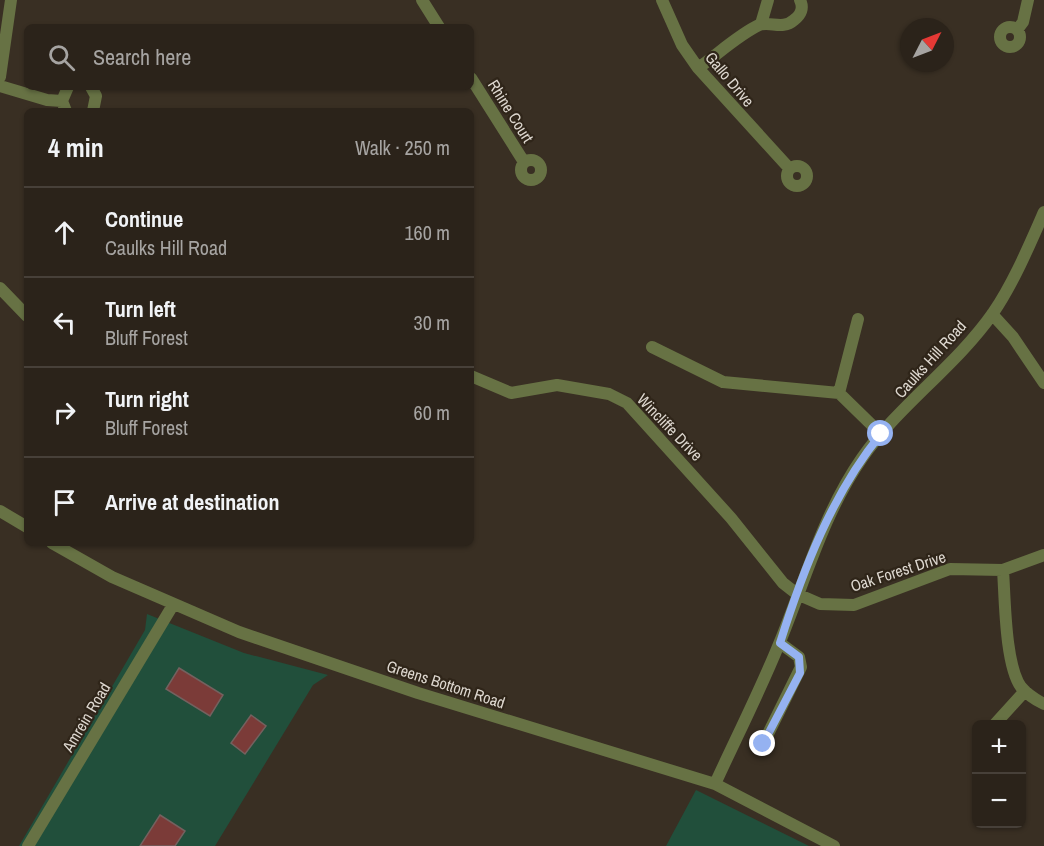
<!DOCTYPE html>
<html lang="en">
<head>
<meta charset="utf-8">
<style>
	:root { --surface:#2b231a; --page:#332b23; --text:#f1f3f6; --muted:#a6a4a2; --line:#474039 }
	body { margin:0; font-family:"Archivo Narrow",sans-serif; background:var(--page); color:var(--text) }
	.controls { position:absolute; right:18px; bottom:18px; display:grid; overflow:hidden; border-radius:9px; box-shadow:0 2px 4px #0004 }
	.controls button { width:54px; height:54px; display:grid; place-items:center; padding:0; border:0; border-bottom:2px solid var(--line); background:var(--surface); color:var(--text); font:30px sans-serif }
	.compass { position:absolute; left:900px; top:18px; width:54px; height:54px; border-radius:50%; background:var(--surface); box-shadow:0 2px 4px #0004; rotate:48deg }
	.stop { position:absolute; width:18px; height:18px; margin:-14px; border:4px solid #95b2f1; border-radius:50%; background:#fff }
	.stop.end { background:#95b2f1; border-color:#fff; box-shadow:0 2px 6px #0008 }
	.list { margin:0; padding:0; list-style:none }
	h2 { display:flex; justify-content:space-between; align-items:center; height:78px; margin:0; padding:0 24px; font-size:26px }
	h2 small { font-size:20px; font-weight:400; color:var(--muted) }
	.list li { display:grid; grid-template-columns:39px 1fr auto; gap:18px; align-items:center; box-sizing:border-box; height:90px; padding:0 24px; border-top:2px solid var(--line) }
	.list b { display:block; font-size:22px; white-space:nowrap }
	.list p { margin:0; font-size:20px; white-space:nowrap; color:var(--muted) }
	.list em { font-size:20px; font-style:normal; color:var(--muted) }
	.icon { flex:none; width:33px; height:33px; fill:none; stroke:currentColor; stroke-width:2; stroke-linecap:round; stroke-linejoin:round }
	.map { position:relative; flex:none; width:1044px; height:846px; overflow:hidden }
	.search { position:absolute; background:var(--surface); box-shadow:0 2px 4px #0004; left:24px; top:24px; width:450px; height:66px; display:flex; align-items:center; gap:15px; box-sizing:border-box; padding:0 21px; border-radius:9px; color:var(--muted); font-size:22px }
	.panel { position:absolute; background:var(--surface); box-shadow:0 2px 4px #0004; left:24px; top:108px; width:450px; height:438px; border-radius:9px }
	.map>svg:first-child { display:block }
</style>
</head>
<body>
<div class="map">
<svg width="1044" height="846" viewBox="0 0 1044 846">
	<rect width="100%" height="100%" fill="#392f23"/>
	<path fill="#214f3b" d="M147 614 244 653 328 675 313 685 215 846H19L145 630Z
		M696 790 809 846H666Z"/>
	<path fill="#7b3b38" stroke="#74615f" stroke-width="1.5" d="M179 668 223 695 210 716 166 689Z
		M251 715 266 726 245 754 231 743Z
		M160 815 185 831 175 846H140Z"/>
	<g fill="none" stroke-linecap="round" stroke-linejoin="round">
		<path stroke="#677244" stroke-width="12" d="M422 0 439 27
			M662 0 682 45 698 68 789 168
			M761 24 768 0
			M1000 37a10 10 0 1 1 20 0a10 10 0 1 1-20 0Z
			M1017 30 1023 22 1028 0
			M698 68C717 55 738 35 759 25 770 21 783 30 794 20 801 15 804 8 800 0
			M0 77 11 0
			M471 78 524 162
			M0 86 47 100 62 101
			M91 87 96 96 93 111
			M66 111 62 101 68 87
			M521 170a10 10 0 1 1 20 0a10 10 0 1 1-20 0Z
			M787 176a10 10 0 1 1 20 0a10 10 0 1 1-20 0Z
			M0 288 27 316
			M992 314 1013 337 1044 383
			M652 347 723 382 839 393 881 434
			M471 376 511 393 557 385 609 394 627 403 731 518 783 583 797 594 820 604 854 605 950 569 1003 570 1044 555
			M839 393 858 319
			M0 511 27 527
			M52 543 112 577 239 632 418 693 715 784 834 846
			M1003 570C1005 598 1005 665 1021 687 1027 694 1036 700 1044 704
			M995 724 1025 691
			M763 744 801 667 799 657 780 643
			M715 784C736 738 760 691 779 644 805 581 823 514 862 458 899 405 956 366 993 313 1014 282 1029 246 1044 212
			M28 846 173 605"/>
	</g>
	<g fill="none" stroke-linecap="round" stroke-linejoin="round">
		<path stroke="#95b2f1" stroke-width="8" d="M763 744 800 673 799 657 780 643C803 570 832 494 881 434"/>
	</g>
	<g text-anchor="middle" stroke-width="4.5" stroke-linejoin="round" paint-order="stroke">
		<g font-size="16" fill="#ddd7cf" stroke="#2f2519">
			<text transform="translate(730 79) rotate(50)" y="6">Gallo Drive</text>
			<text transform="translate(511 111) rotate(58)" y="6">Rhine Court</text>
			<text transform="translate(930 359) rotate(-48)" y="6">Caulks Hill Road</text>
			<text transform="translate(670 427) rotate(46)" y="6">Wincliffe Drive</text>
			<text transform="translate(898 571) rotate(-18)" y="6">Oak Forest Drive</text>
			<text transform="translate(446 684) rotate(18)" y="6">Greens Bottom Road</text>
			<text transform="translate(86 717) rotate(-59)" y="6">Amrein Road</text>
		</g>
	</g>
</svg>
<div class="controls">
<button>+</button>
<button>−</button>
</div>
<svg class="compass" viewBox="-18 -18 36 36"><path d="M0-13l5 13h-10z" fill="#e53935"/><path d="M0 13l5-13h-10z" fill="#a6a4a2"/></svg>
<div class="stop" style="left:881px;top:434px"></div>
<div class="stop end" style="left:763px;top:744px"></div>
<div class="search"><svg class="icon" aria-label="search" viewBox="0 0 24 24"><circle cx="10" cy="10" r="6"/><path d="M15 15l6 6"/></svg>Search here</div>
<section class="panel">
<h2>4 min<small>Walk · 250 m</small></h2>
<ul class="list">
<li><svg class="icon" aria-label="ahead" viewBox="0 0 24 24"><path d="M12 20V5M6 11l6-6 6 6"/></svg><div><b>Continue</b><p>Caulks Hill Road</p></div><em>160 m</em></li>
<li><svg class="icon" aria-label="left" viewBox="0 0 24 24"><path d="M17 20v-9H6M10 6l-5 5 5 5"/></svg><div><b>Turn left</b><p>Bluff Forest</p></div><em>30 m</em></li>
<li><svg class="icon" aria-label="right" viewBox="0 0 24 24"><path d="M7 20v-9h11M14 6l5 5-5 5"/></svg><div><b>Turn right</b><p>Bluff Forest</p></div><em>60 m</em></li>
<li><svg class="icon" aria-label="arrive" viewBox="0 0 24 24"><path d="M6 21V4h12l-3 4 3 4H6"/></svg><div><b>Arrive at destination</b></div></li>
</ul>
</section>
</div>
</body>
</html>
